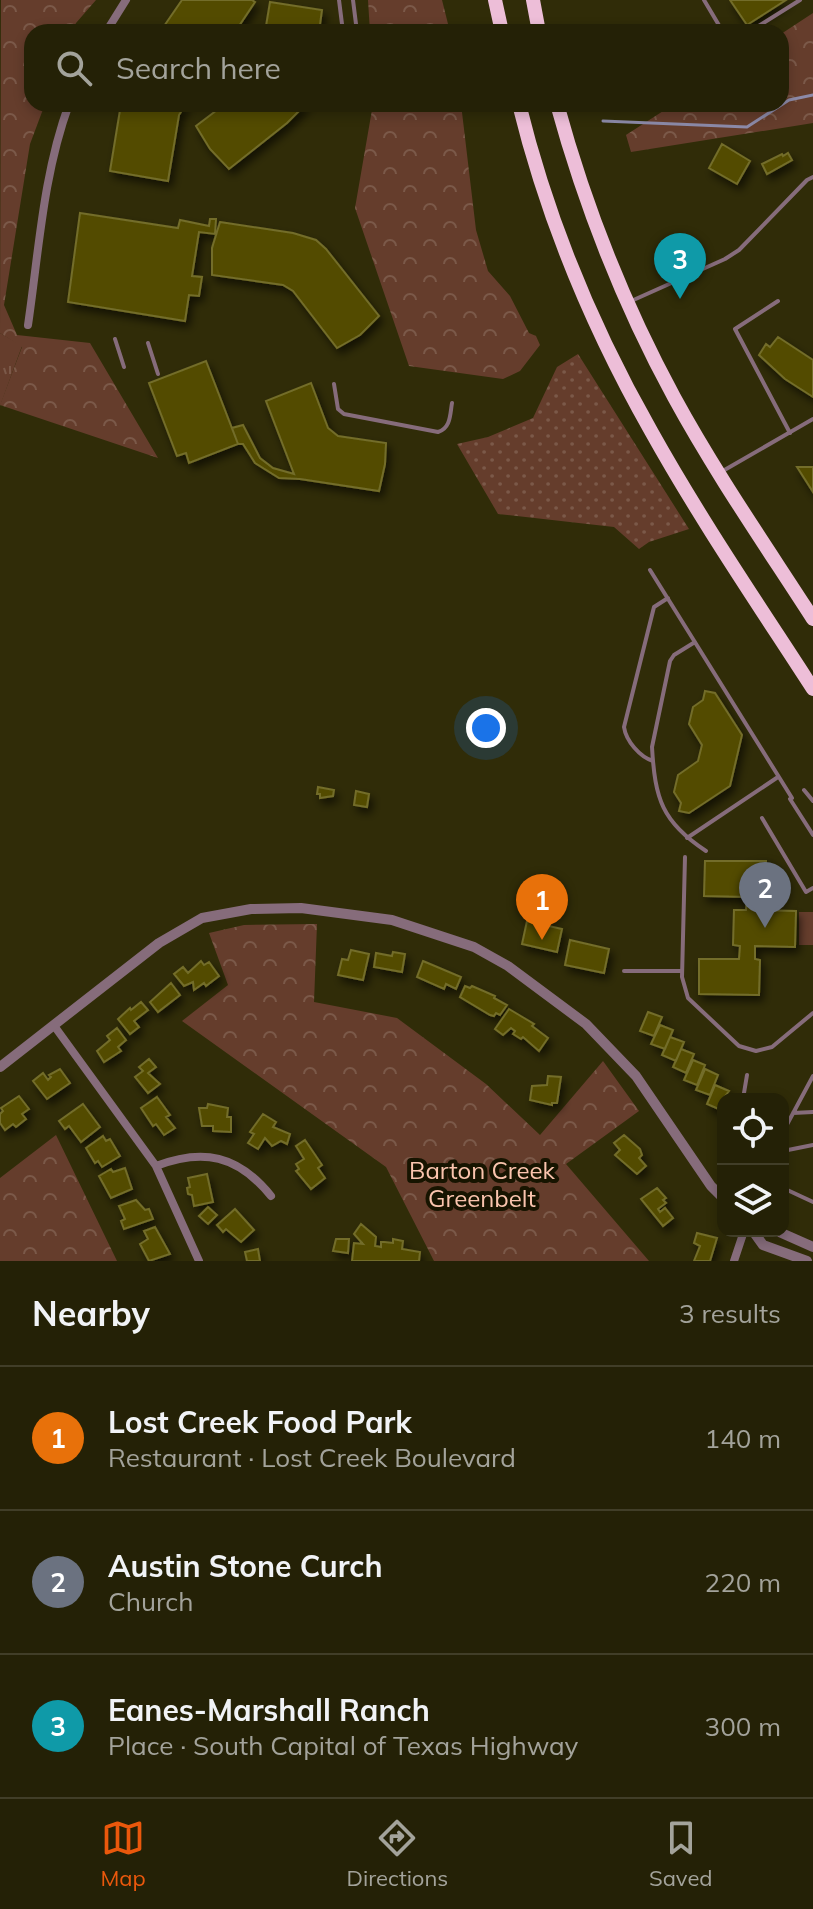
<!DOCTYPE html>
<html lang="en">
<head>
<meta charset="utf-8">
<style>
	:root { --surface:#242106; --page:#2c2910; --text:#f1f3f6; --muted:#a3a39b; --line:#413e28; --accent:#ea580c }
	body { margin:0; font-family:Mulish,sans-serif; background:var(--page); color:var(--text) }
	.controls { position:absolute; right:24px; bottom:24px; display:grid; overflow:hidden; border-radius:16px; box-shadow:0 4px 12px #0003 }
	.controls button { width:72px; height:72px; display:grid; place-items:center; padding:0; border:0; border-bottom:2px solid var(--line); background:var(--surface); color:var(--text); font:40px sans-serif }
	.you { position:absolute; left:486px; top:728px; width:28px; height:28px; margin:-20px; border:6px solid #fff; border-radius:50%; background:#1a73e8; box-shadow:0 0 0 12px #1a73e833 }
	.badge { display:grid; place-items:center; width:52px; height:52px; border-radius:50%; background:var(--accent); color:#fff; font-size:26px; font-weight:700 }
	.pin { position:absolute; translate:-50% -66px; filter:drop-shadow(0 2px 4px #0008) }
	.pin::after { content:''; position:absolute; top:42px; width:28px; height:24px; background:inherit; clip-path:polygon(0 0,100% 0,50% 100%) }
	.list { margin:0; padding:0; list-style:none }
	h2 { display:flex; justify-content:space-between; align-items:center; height:104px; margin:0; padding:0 32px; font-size:34px }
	h2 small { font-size:26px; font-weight:400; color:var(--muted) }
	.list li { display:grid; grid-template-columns:52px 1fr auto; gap:24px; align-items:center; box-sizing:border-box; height:144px; padding:0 32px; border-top:2px solid var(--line) }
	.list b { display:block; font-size:30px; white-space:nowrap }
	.list p { margin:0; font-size:26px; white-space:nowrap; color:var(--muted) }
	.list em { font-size:26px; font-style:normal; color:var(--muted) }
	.icon { flex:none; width:44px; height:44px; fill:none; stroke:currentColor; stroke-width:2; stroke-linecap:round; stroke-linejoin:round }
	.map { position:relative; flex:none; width:813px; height:1261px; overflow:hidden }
	.search { position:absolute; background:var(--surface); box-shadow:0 4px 12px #0003; left:24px; right:24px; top:24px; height:88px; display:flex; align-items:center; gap:20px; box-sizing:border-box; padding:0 28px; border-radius:24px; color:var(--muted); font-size:30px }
	.sheet { height:536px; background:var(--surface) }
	nav { display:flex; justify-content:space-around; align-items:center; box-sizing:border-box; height:112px; border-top:2px solid var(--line); background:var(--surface); font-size:22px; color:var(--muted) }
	nav a { display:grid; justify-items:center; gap:4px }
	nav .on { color:var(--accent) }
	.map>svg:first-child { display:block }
</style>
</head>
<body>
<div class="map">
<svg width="813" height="1261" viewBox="0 0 813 1261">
	<defs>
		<pattern id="grass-dots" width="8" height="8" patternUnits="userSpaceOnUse" patternTransform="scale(2)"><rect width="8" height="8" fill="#653d2c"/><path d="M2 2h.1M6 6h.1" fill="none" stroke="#7b5949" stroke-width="1.8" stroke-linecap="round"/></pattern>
		<pattern id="forest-crowns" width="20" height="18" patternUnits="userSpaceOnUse" patternTransform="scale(2)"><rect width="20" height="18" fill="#653d2c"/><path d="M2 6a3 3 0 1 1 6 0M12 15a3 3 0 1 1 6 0" fill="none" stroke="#7b5949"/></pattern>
		<pattern id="park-tufts" width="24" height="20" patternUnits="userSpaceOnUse" patternTransform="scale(2)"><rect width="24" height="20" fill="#653d2c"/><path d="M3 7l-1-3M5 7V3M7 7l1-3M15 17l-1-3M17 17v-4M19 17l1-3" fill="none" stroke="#7b5949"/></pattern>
		<filter id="shadow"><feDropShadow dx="3.5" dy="5.5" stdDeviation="4" flood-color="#0009"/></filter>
	</defs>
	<rect width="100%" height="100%" fill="#302c08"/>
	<path fill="url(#grass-dots)" d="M578 354 689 529 649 542 639 549 614 527 498 514 457 444 488 437 533 418 557 367Z"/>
	<path fill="url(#forest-crowns)" d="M1 0H96L76 23 72 32H32V104H45L30 144 4 305 17 335 90 343 158 458 0 405 22 347 0 333Z
		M368 0H442L450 32H370Z
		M813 13V123L631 152 626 135 674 104H781V34Z
		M373 104H461L476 230 488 271 510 296 529 333 536 336 540 345 520 371 503 379 409 366 355 208Z
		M317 924 314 1002 397 1018 486 1084 540 1135 603 1061 639 1111 566 1164 649 1261H434L386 1167 182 1021 228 985 209 933 244 925Z
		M56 1135 117 1261H0V1178Z"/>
	<path fill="url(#park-tufts)" d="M0 333 22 346 0 406Z"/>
	<path fill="#653d2c" d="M799 912H813V945H799Z"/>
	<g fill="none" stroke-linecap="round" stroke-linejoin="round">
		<path stroke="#8c8aa8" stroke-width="3" d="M603 121 747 127 789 100 813 95"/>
	</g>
	<path fill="#534c00" stroke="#736d29" stroke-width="2" filter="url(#shadow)" d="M182 0H252L255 2 235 32H160Z
		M730 0H786L747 25Z
		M270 2 322 10 319 32H265Z
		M121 104H186L179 115 168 181 110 171Z
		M225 104H306L287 123 229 169 210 149 196 126Z
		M722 144 750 161 737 184 709 168Z
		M788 153 792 160 767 174 762 164 782 154 783 156Z
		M80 213 178 228 180 220 209 226 210 219H216L215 234 199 232 192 276 202 277 199 296 189 295 185 321 68 302Z
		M220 222 293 233 316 240 326 249 379 316 360 335 337 348 293 291 283 285 212 275V248Z
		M778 337 813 360V397L785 379 759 355 766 344 770 347Z
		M206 361 238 444 189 463 186 453 177 456 149 383Z
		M311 383 328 428 338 436 386 443 385 464 379 491 300 479 279 478 255 463 243 444H238L232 428 243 425 260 458 273 468 294 474 266 401Z
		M797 467H813V492Z
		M705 691 715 693 742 735 730 786 689 813 679 811 681 803 674 792 678 775 698 761 702 745 689 724 693 707 703 700Z
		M318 787 334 790 333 796 320 798V794H317Z
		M356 791 369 794 367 807 354 805Z
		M705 861H766V897H755V910L796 911 795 947 755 946V959L760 960 759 995 699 994V959H739L740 946 733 945 734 910H746L747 897 704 896Z
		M527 921 562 929 557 952 522 944Z
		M570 940 609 949 604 973 565 965Z
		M351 950 369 954 363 980 338 975 342 959 348 960Z
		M393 952 405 954 402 972 374 967 376 953 392 956Z
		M201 961 204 965 209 962 219 976 206 986 204 983 194 990 193 982 184 986 174 974 183 967 188 973Z
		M423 961 461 977 456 989 446 984 444 989 417 977Z
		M171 983 180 995 158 1012 150 1002Z
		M465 986 470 988 472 986 495 996 494 998 507 1005 500 1015 496 1013 494 1016 490 1015 460 997Z
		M141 1002 148 1010 134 1021 139 1027 130 1034 118 1019 130 1008 131 1010Z
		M509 1009 534 1024 532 1026 548 1038 539 1051 523 1037 521 1039 513 1034 515 1031 511 1028 503 1035 495 1029Z
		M648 1012 662 1017 654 1036 640 1031Z
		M660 1025 673 1030 665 1049 651 1044Z
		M117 1028 126 1040 118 1047 121 1051 104 1062 97 1051 110 1040 107 1036Z
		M670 1037 684 1042 676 1061 662 1055Z
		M681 1049 694 1054 686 1073 673 1067Z
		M149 1059 156 1067 148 1073 160 1084 148 1093 135 1077 143 1071 139 1067Z
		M693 1060 705 1065 697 1085 684 1080Z
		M60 1069 70 1083 47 1099 33 1081 43 1073 48 1080 51 1077 49 1075Z
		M705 1069 718 1075 710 1095 696 1090Z
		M548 1076 561 1077 557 1103H552V1105L530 1100 532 1086 547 1085Z
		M715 1085 729 1091 723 1099 721 1110 707 1104Z
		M19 1096 29 1109 22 1114 26 1119 16 1127 13 1124 5 1130 0 1123V1114L3 1111 1 1108Z
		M157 1097 170 1115 166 1117 175 1128 164 1135 156 1124 153 1126 141 1108Z
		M83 1104 100 1127 81 1142 69 1126 65 1129 59 1121Z
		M208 1104 228 1108 227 1117H231V1132L213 1131V1126H202L199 1108H207Z
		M263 1114 276 1122 273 1127 290 1134 287 1144 281 1141 272 1146 265 1138 258 1149 248 1143 254 1134 250 1132Z
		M624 1135 640 1149 642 1155 639 1158 646 1166 637 1174 615 1155 620 1150 614 1143Z
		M103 1136 106 1141 110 1139 120 1156 102 1167 98 1161 95 1163 86 1148Z
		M305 1140 322 1165 318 1168 325 1178 311 1189 296 1171 299 1169 296 1164 304 1159 296 1146Z
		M125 1168 132 1189 111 1198 99 1176 111 1169 113 1172Z
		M207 1174 213 1202 194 1206 192 1195 188 1194 187 1188 190 1187 188 1178Z
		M657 1188 666 1198 663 1200 666 1203 658 1209 660 1212 665 1208 673 1218 663 1226 641 1199Z
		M136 1200 145 1210 149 1209 153 1219 124 1229 121 1221 125 1219 119 1206Z
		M208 1207 217 1215 208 1224 199 1216Z
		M235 1209 254 1230 241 1242 226 1229 223 1232 217 1225Z
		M361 1224 376 1237 375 1246 381 1247V1242H384L393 1243V1239L403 1241 402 1249 420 1252 419 1261H352L354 1243 363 1244 354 1234Z
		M155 1227 170 1254 149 1261 140 1244 148 1239 144 1231Z
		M697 1233 717 1238 710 1261H694L700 1246 694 1243Z
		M336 1239H349L348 1253 333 1251Z
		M258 1249 260 1261H247L245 1252Z"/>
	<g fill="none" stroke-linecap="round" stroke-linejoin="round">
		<path stroke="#866c7b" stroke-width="4" d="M339 0 343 32
			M353 0 357 32
			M704 0 723 32
			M749 32 800 0
			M778 301 735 329 790 433
			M629 302 725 259 739 250 807 180 813 177
			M115 339 124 367
			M148 343 158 374
			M334 384 338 409 344 414 438 432C451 428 450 414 452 403
			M721 472 813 419
			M650 570 792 798
			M695 642 674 655 670 661 652 747C655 799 662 822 706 851
			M653 761C640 757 626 741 624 727L654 607 668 598
			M804 790 813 801
			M790 799 813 835
			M762 818 806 892 813 888
			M687 838 778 777
			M685 857 682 977 688 998 739 1046 756 1051 772 1047 813 1013
			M624 971H681
			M743 1099 747 1075
			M793 1113 813 1112
			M783 1132 813 1076
			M783 1151 813 1145
			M783 1188 813 1202"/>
		<path stroke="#866c7b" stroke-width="8" d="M106 32 126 0
			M28 325C39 250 43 175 69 104
			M55 1027 156 1166 199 1261
			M156 1166C203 1148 238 1155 271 1196
			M734 1261 744 1231"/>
		<path stroke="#866c7b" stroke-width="10" d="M0 1067 159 943 202 918 251 909 301 908 392 920 474 947 508 966 586 1024 636 1076 711 1186 723 1198
			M753 1231 763 1245 807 1261
			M777 1231 813 1247"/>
		<path stroke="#edbed8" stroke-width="14" d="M495 0 502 32
			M533 0 539 32
			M519 104C547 218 593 329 651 431 700 519 758 604 813 689
			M557 104C585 206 624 305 674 397 716 474 766 546 813 619"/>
	</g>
	<g text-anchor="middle" stroke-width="8" stroke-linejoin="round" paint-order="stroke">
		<g font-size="24" fill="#fac4ad" stroke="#171400">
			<text x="482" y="1179">Barton Creek<tspan x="482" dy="28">Greenbelt</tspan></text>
		</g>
	</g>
</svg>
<div class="controls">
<button><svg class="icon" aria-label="locate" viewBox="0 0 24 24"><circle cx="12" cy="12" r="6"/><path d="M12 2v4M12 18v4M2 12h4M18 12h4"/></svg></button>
<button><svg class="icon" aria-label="layers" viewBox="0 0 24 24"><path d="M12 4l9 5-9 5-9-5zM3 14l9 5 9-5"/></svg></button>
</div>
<div class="you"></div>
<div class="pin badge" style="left:542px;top:940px;background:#e8710a">1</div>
<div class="pin badge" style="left:765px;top:928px;background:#6b7280">2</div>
<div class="pin badge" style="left:680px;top:299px;background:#0f9aa8">3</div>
<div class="search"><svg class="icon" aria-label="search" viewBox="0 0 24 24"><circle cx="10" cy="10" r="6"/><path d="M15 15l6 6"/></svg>Search here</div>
</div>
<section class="sheet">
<h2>Nearby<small>3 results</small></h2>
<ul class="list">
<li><span class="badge" style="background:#e8710a">1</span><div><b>Lost Creek Food Park</b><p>Restaurant · Lost Creek Boulevard</p></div><em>140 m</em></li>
<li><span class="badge" style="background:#6b7280">2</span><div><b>Austin Stone Curch</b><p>Church</p></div><em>220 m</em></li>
<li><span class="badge" style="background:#0f9aa8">3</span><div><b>Eanes-Marshall Ranch</b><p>Place · South Capital of Texas Highway</p></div><em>300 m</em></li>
</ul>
</section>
<nav>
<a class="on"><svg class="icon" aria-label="map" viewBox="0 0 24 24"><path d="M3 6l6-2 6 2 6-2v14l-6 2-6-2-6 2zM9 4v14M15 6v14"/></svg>Map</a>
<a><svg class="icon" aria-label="directions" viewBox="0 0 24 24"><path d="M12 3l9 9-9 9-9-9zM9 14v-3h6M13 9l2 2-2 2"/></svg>Directions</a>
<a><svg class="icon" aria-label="saved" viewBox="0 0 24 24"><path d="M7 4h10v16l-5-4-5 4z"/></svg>Saved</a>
</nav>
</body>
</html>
